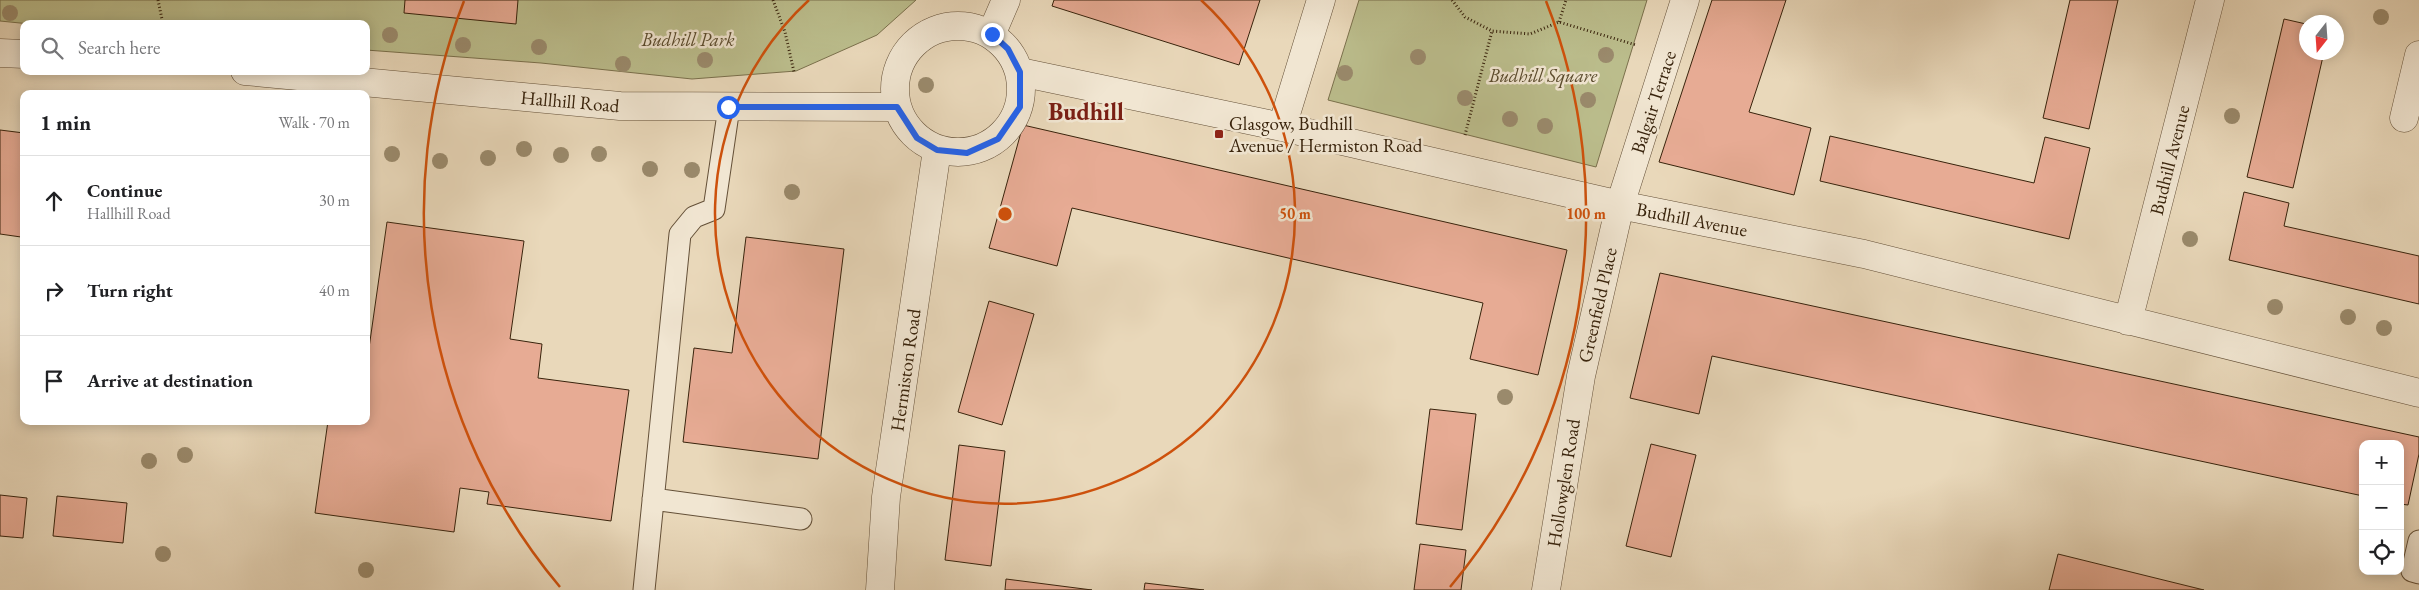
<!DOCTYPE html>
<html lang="en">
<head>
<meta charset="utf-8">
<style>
	:root { --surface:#fff; --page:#f6f6f6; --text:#202124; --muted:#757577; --line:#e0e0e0 }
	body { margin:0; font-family:"EB Garamond",serif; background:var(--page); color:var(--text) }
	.controls { position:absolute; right:15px; bottom:15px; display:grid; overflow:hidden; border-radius:10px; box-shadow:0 2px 12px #0003 }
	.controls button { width:45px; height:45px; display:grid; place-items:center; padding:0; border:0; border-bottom:1px solid var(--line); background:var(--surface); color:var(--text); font:25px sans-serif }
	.compass { position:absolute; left:2299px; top:15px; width:45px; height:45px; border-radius:50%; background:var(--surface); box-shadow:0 2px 12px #0003; rotate:197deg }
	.stop { position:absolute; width:15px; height:15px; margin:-11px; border:4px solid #2563eb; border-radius:50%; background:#fff }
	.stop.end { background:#2563eb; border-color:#fff; box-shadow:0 1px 5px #0008 }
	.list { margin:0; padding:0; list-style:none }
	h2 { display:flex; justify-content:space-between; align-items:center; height:65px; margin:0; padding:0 20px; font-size:21px }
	h2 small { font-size:16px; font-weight:400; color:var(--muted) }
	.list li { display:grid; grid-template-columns:32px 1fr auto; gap:15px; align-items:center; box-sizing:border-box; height:90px; padding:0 20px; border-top:1px solid var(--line) }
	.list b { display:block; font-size:19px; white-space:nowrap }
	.list p { margin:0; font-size:16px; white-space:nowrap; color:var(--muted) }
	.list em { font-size:16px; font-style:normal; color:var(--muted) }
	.icon { flex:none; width:28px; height:28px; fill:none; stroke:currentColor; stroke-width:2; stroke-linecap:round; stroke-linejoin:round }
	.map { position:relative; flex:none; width:2419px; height:590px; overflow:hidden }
	.search { position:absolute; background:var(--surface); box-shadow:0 2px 12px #0003; left:20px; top:20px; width:350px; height:55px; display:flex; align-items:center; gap:12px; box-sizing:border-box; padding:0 18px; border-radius:10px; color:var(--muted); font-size:19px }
	.panel { position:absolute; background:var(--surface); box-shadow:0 2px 12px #0003; left:20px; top:90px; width:350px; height:335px; border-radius:10px }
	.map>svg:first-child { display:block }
</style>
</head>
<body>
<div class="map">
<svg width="2419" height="590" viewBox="0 0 2419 590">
	<rect width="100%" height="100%" fill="#e9d8ba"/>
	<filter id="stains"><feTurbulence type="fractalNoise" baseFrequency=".004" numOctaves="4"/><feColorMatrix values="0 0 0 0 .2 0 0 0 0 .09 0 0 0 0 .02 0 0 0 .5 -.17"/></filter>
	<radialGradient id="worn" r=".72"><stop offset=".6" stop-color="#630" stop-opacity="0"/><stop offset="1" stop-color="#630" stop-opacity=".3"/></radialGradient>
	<path fill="#bbbd8c" stroke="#7a704c" d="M0 0H916L877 35 796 71 692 79 541 63 366 50V24H30L0 21Z
		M1359 0H1647L1596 167 1328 100Z"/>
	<path fill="#e7ab94" stroke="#38230c" d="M405 0H518L516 24 404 13Z
		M1054 0H1260L1239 65 1052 6Z
		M1712 0H1786L1749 112 1811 128 1794 195 1659 162Z
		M2070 0H2118L2089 129 2043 118Z
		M2284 19 2306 24V52H2324L2293 188 2247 177Z
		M1023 125 1567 250 1538 375 1470 359 1483 303 1072 208 1057 266 989 248Z
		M0 130 24 133V217L21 237 0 234Z
		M1830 136 2034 183 2045 137 2090 148 2069 239 1820 181Z
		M2244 192 2289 203 2284 226 2419 256V304L2229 260Z
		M387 222 524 241 510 339 542 344 538 378 629 390 611 521 487 504 489 492 460 488 454 532 315 513 328 421H366V369Z
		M746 237 844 249 818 459 683 442 694 348 732 353Z
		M1660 273 2419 437V454L2408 505 2400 504V444H2363V496L1712 356 1699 414 1630 398Z
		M989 301 1034 314 1002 425 958 412Z
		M1430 409 1476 414 1462 530 1416 524Z
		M1651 444 1696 455 1671 557 1626 546Z
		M959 445 1005 451 991 566 945 560Z
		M0 495 27 498 23 538 0 536Z
		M57 496 127 503 123 543 53 536Z
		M1420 544 1466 550 1461 590H1414Z
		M2058 554 2204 590H2049Z
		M1006 579 1092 590H1005Z
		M1145 583 1204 590H1144Z"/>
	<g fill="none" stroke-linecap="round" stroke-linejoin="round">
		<g stroke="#645038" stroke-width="23">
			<path id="service" d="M653 499 801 519
				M2419 541 2412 571 2419 573
				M644 590 680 234 694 217 714 209 729 107"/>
		</g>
		<g stroke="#645038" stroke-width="29">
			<path id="minor" d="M1020 72 1282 127 1620 205 1864 254 2419 393
				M2404 118 2419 55
				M1282 127 1321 0
				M2128 321 2210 0
				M880 590 886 497 937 150
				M1546 590 1581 376 1620 205 1685 0"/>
		</g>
		<g stroke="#645038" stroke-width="29">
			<path id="tertiary" d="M895 89a63 63 0 1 1 126 0a63 63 0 1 1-126 0Z
				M991 35 1006 0
				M0 53 24 54
				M245 71 620 106 897 107"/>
		</g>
		<path stroke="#38230c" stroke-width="3" stroke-dasharray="1 2.5" stroke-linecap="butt" d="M158 0 163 24
			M773 0 785 32 794 72
			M1452 0 1465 17 1492 31 1530 34 1559 22 1636 45
			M1559 22 1566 0
			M1465 135 1492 31"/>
		<use href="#service" stroke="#f1e6d2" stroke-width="21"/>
		<use href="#minor" stroke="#f1e6d2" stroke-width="28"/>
		<use href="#tertiary" stroke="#f1e6d2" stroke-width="28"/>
	</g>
	<g fill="#9a8a6c">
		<circle cx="10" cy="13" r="8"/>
		<circle cx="2381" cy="17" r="8"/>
		<circle cx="390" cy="35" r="8"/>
		<circle cx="463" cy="45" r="8"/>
		<circle cx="539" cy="47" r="8"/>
		<circle cx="1606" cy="55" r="8"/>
		<circle cx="1418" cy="57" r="8"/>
		<circle cx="705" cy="60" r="8"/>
		<circle cx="623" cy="64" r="8"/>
		<circle cx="1345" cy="73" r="8"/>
		<circle cx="926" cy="85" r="8"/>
		<circle cx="1465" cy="98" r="8"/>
		<circle cx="1588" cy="100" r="8"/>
		<circle cx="2232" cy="116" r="8"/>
		<circle cx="1510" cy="119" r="8"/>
		<circle cx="1545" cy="126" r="8"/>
		<circle cx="524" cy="149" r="8"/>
		<circle cx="392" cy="154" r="8"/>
		<circle cx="599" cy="154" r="8"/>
		<circle cx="561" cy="155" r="8"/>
		<circle cx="488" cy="158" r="8"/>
		<circle cx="440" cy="161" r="8"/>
		<circle cx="650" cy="169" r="8"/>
		<circle cx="692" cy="170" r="8"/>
		<circle cx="792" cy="192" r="8"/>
		<circle cx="2190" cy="239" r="8"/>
		<circle cx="2275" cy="307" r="8"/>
		<circle cx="2348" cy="317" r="8"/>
		<circle cx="2384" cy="328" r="8"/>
		<circle cx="1505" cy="397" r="8"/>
		<circle cx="185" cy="455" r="8"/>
		<circle cx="149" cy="461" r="8"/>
		<circle cx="163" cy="554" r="8"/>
		<circle cx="366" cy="570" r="8"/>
	</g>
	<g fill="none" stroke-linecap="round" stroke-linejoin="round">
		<path stroke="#2563eb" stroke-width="6" d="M728 107H897L917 138 937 150 967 153 998 139 1020 107V72L1008 49 992 34"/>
	</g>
	<g fill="none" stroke="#ce510c" stroke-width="2.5">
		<path d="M1201 0A290 290 0 1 1 809 0"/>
		<path d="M560 587A581 581 0 0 1 464 1M1546 1A581 581 0 0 1 1450 587"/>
	</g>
	<rect fill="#8f2418" stroke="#f1e6d2" stroke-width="2" x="1214" y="129" width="10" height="10" rx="2.5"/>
	<g text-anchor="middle" stroke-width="5" stroke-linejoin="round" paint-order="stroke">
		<g font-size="19" font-style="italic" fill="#594a2c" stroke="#f1e6d2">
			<text x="688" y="46">Budhill Park</text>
			<text x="1543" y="82">Budhill Square</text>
		</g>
		<g font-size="19" fill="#38230c" stroke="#f1e6d2">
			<text transform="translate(570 101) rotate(5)" y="7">Hallhill Road</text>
			<text transform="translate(1653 102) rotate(-72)" y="7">Balgair Terrace</text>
			<text transform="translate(2169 160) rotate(-76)" y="7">Budhill Avenue</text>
			<text transform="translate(1692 219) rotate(11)" y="7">Budhill Avenue</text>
			<text transform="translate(1597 305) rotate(-77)" y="7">Greenfield Place</text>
			<text transform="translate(905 370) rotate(-82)" y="7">Hermiston Road</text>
			<text transform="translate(1563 483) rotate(-81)" y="7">Hollowglen Road</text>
		</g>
		<g font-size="19" fill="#38230c" stroke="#f1e6d2" text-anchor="start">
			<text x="1229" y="130">Glasgow, Budhill<tspan x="1229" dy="22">Avenue / Hermiston Road</tspan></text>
		</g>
		<g font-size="24" font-weight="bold" fill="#7a1f14" stroke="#f1e6d2">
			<text x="1086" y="120">Budhill</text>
		</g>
	</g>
	<circle cx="1005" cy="214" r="8" fill="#ce510c" stroke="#f1e6d2" stroke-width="2.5"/>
	<g font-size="15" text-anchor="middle" font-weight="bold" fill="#ce510c" stroke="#f1e6d2" stroke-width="5" stroke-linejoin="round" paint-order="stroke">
		<text x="1295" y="219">50 m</text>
		<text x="1586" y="219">100 m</text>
	</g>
	<rect width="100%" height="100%" filter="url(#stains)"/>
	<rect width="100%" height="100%" fill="url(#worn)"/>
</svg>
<div class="controls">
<button>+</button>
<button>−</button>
<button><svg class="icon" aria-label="locate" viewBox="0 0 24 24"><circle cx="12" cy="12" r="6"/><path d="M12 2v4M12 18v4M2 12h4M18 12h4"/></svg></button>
</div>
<svg class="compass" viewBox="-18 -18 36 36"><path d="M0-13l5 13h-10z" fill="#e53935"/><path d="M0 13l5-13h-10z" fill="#757577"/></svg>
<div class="stop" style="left:728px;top:107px"></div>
<div class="stop end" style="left:992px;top:34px"></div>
<div class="search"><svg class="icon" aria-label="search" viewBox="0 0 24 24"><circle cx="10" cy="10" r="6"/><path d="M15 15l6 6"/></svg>Search here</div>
<section class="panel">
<h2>1 min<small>Walk · 70 m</small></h2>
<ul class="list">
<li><svg class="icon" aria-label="ahead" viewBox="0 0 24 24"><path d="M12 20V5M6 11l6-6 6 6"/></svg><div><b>Continue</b><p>Hallhill Road</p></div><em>30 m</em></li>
<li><svg class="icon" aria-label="right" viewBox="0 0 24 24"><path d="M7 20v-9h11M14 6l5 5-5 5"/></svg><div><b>Turn right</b></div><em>40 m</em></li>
<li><svg class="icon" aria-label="arrive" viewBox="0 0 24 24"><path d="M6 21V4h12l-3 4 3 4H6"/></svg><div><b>Arrive at destination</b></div></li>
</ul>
</section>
</div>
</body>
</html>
